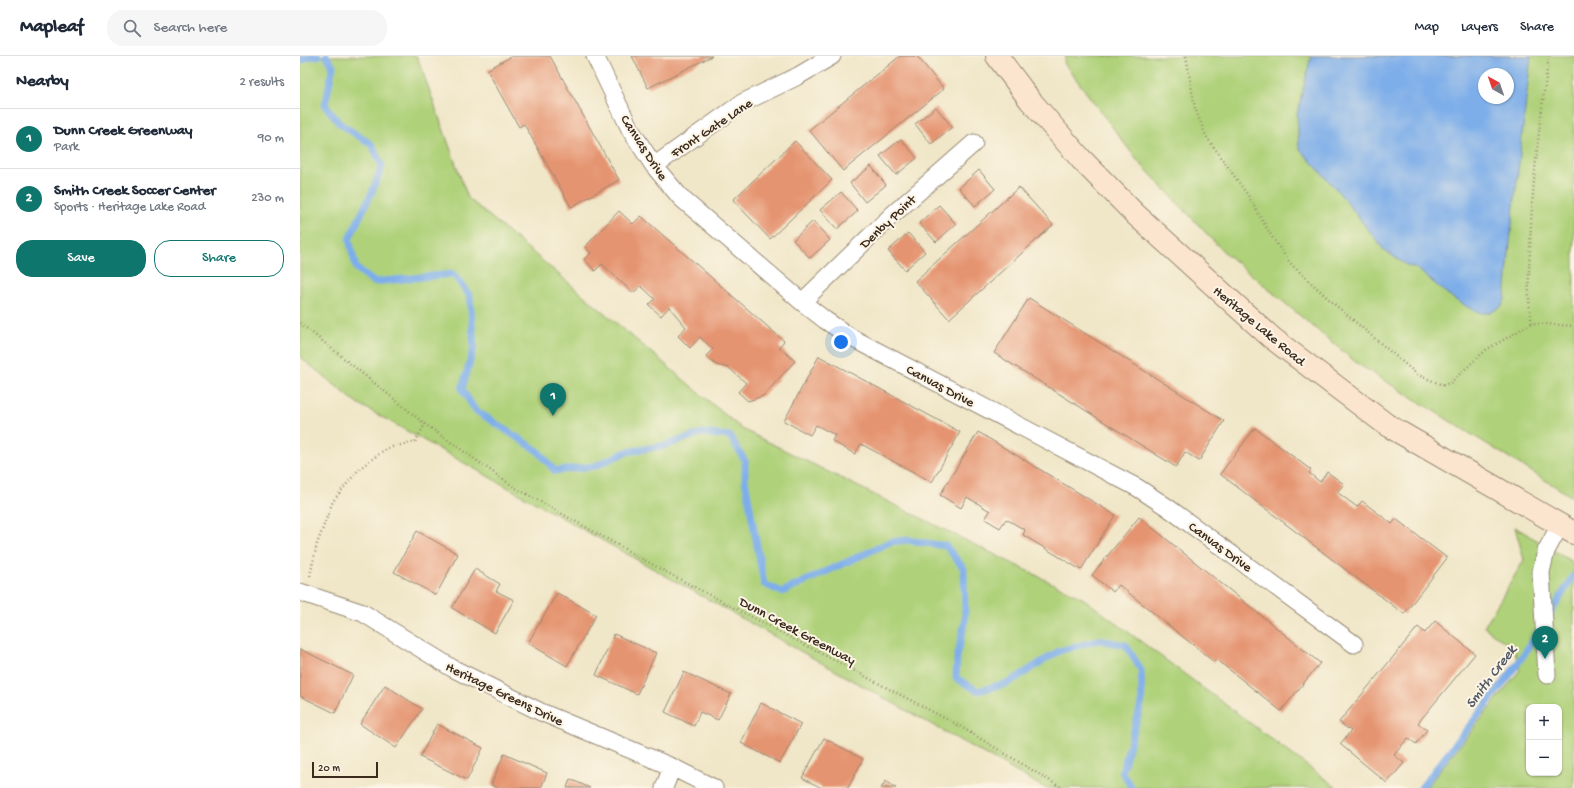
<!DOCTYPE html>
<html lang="en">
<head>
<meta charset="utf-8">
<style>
	:root { --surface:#fff; --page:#f6f6f7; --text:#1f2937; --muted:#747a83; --line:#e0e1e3; --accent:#0f766e }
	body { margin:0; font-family:"Gochi Hand",sans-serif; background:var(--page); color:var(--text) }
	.controls { position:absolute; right:12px; bottom:12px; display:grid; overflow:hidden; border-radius:8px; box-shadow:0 1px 3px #0004 }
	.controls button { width:36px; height:36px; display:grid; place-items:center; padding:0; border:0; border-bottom:1px solid var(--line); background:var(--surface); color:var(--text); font:20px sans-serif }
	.compass { position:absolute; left:1178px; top:12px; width:36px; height:36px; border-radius:50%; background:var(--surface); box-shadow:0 1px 3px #0004; rotate:320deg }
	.scale { position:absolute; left:12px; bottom:10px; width:66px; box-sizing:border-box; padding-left:4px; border:2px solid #3b2a1e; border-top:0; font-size:11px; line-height:14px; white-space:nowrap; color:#3b2a1e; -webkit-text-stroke:3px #fcf5e5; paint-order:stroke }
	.you { position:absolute; left:541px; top:286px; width:14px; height:14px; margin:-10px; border:3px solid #fff; border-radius:50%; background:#1a73e8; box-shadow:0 0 0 6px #1a73e833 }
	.badge { display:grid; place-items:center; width:26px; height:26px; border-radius:50%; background:var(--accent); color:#fff; font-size:13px; font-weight:700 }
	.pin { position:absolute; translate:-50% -33px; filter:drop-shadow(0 1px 2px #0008) }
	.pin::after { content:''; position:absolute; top:21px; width:14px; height:12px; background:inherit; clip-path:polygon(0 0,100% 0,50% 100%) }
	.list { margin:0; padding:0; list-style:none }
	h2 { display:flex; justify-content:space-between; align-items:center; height:52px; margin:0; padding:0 16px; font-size:17px }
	h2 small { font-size:13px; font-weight:400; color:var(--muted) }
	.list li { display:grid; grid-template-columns:26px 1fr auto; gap:12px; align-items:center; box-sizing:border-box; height:60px; padding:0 16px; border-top:1px solid var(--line) }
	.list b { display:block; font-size:15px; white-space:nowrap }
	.list p { margin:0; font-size:13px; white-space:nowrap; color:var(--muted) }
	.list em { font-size:13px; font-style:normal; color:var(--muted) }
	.actions { display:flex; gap:8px; padding:12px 16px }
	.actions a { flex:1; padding:9px 0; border:1px solid var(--accent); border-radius:16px; text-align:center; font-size:14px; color:var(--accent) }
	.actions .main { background:var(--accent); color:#fff }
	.icon { flex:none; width:22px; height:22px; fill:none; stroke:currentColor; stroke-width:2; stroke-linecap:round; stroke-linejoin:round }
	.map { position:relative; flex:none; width:1274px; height:732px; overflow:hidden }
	header { display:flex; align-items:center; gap:24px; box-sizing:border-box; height:56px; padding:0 20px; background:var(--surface); border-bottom:1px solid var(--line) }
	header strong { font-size:19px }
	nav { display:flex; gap:22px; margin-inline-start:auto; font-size:14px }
	.search { width:280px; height:36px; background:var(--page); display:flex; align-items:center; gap:10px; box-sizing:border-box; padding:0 14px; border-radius:16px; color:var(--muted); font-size:15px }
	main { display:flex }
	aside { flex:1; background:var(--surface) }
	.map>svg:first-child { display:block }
</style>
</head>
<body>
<header>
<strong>Mapleaf</strong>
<div class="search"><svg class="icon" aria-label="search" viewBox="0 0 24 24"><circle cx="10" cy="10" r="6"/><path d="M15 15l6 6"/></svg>Search here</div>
<nav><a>Map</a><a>Layers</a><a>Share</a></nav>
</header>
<main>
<aside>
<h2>Nearby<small>2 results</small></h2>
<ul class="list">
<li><span class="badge">1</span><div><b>Dunn Creek Greenway</b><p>Park</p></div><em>90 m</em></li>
<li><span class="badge">2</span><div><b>Smith Creek Soccer Center</b><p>Sports · Heritage Lake Road</p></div><em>230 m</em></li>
</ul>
<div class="actions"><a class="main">Save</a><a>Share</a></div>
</aside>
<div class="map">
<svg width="1274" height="732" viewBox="0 0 1274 732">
	<rect width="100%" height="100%" fill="#fcf5e5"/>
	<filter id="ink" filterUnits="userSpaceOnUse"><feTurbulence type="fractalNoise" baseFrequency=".025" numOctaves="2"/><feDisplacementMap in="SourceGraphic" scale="8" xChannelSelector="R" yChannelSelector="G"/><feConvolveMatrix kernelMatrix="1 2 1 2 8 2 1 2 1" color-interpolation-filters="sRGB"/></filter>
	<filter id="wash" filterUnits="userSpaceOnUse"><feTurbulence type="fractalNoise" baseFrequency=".012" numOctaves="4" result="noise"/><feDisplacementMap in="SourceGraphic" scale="16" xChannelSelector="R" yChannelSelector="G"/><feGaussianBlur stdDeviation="0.9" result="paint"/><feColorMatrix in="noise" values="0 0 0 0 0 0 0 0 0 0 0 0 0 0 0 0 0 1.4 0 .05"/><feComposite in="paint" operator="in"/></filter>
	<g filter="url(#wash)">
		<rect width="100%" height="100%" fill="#f0e6c8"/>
		<path fill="#afd179" stroke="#757e4c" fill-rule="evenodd" d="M0 0H117L168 142 442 373 784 543 1037 732H745L57 347 0 301Z
			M766 0H1274V442L1058 308 924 196 837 104 764 7ZM1184 18H1208V42H1184Z
			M1215 471 1274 507V732H1126L1220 614 1214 593 1184 571 1224 504ZM1229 651H1259V717H1229Z"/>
		<path fill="#7eaee9" stroke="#5c6c84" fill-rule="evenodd" d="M1011 0H1231L1210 186 1205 243 1202 250 1190 257H1181L1171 253 1151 241 1116 212 1108 210 1084 194 1037 134 999 92 997 58ZM1184 18H1208V42H1184Z"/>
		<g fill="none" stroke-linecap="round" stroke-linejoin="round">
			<path stroke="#7eaee9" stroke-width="7" d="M26 0 33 10 25 49 39 67 72 89 82 110 72 136 49 183 56 212 74 226 153 218 170 240 174 291 162 333 175 354 238 395 255 415 295 410 326 396 363 390 402 377 430 380 445 405V424L464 528 482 536 590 486 607 484 646 490 664 513 665 565 657 601 656 622 678 635 708 627 759 595 799 584 826 589 841 614 842 645 822 716 832 732
				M0 5 8 1 18 0
				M1247 563 1274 519
				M1121 732 1214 613 1241 572"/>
		</g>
		<g id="blocks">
			<path fill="#e59471" d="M212 0H250L319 124 271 151 224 68 219 71 187 14Z
				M332 0H412L348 32Z
				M600 0H617L644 33 543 115 509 74Z
				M636 51 652 71 631 88 615 68Z
				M601 83 617 102 596 119 580 100Z
				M495 85 532 124 470 183 433 144Z
				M571 110 586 129 565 146 550 127Z
				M679 114 695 133 675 150 659 132Z
				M719 131 753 169 649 263 615 225Z
				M541 136 558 155 537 173 520 154Z
				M639 149 656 168 636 186 619 167Z
				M319 155 333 168 341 160 484 285 479 291 495 305 463 340 448 345 438 336 446 327 429 312 416 309 406 300 413 293 400 281 390 292 378 280 386 271 369 251 361 260 349 249 355 243 341 230 333 237 302 208 295 215 284 203 291 197 285 191Z
				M513 165 530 184 510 202 493 184Z
				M608 177 625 196 605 214 588 195Z
				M729 242 924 365 899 405 885 396 876 411 694 297Z
				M519 300 660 376 632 426 561 388 555 398 532 385 535 379 516 369 510 379 484 365Z
				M955 372 1011 414 1009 417 1020 426 1027 416 1044 428 1037 436 1057 451 1062 445 1092 468 1096 463 1147 502 1104 558 920 418Z
				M678 376 815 459 781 514 723 479 725 474 706 463 700 472 685 463 690 455 667 441 661 452 640 439Z
				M839 461 1020 607 981 655 916 603 914 606 819 529 813 536 792 519Z
				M117 475 158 498 136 539 94 516Z
				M175 513 200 528 196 535 214 544 195 577 152 552Z
				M257 537 296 559 267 610 228 587Z
				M1135 565 1175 598 1118 667 1127 674 1116 688 1108 682 1094 699 1104 707 1087 727 1040 688 1051 675 1039 666 1118 571 1125 577Z
				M314 578 356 597 337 638 296 619Z
				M0 593 53 619 35 657 0 640Z
				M384 616 431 638 418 664 400 656 394 670 365 656Z
				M85 629 122 653 96 692 60 668Z
				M461 647 501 668 480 707 441 687Z
				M137 668 183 692 167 724 120 701Z
				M524 682 563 703 548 732H522L502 722Z
				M204 698 247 717 241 732H198L191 729Z
				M270 723 290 732H267Z
				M586 725 596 732H581Z"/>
		</g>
	</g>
	<g filter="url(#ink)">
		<use href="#blocks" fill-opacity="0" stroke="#968873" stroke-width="1"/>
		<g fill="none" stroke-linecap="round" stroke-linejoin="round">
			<g stroke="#968873" stroke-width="19">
				<path id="minor" d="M295 0 330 73 354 110 381 142 502 246 525 264 552 282 838 432 867 451 1054 588
					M354 110 442 47 498 20 532 0
					M502 246 591 160 674 87
					M0 536 63 557 152 612 241 656 372 711 414 732
					M1247 619 1241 516 1246 495 1260 469
					M364 732 372 711"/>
			</g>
			<g stroke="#968873" stroke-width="24">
				<path id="secondary" d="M697 0 730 44 781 103 835 158 972 282 1087 369 1274 477"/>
			</g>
			<path stroke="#968873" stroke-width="2.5" stroke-dasharray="1 3" stroke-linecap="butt" d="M886 0 895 52 906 80 947 138 972 181 990 207 1033 247 1118 319 1143 329 1150 327 1186 294 1232 267 1274 270
				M0 267 125 368 214 431 364 515 656 668 762 732
				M1232 267C1227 242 1229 217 1230 191 1232 127 1240 63 1249 0
				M10 520 17 488 33 445 59 413 87 392 115 386 125 368"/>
			<use href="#minor" stroke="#fff" stroke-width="17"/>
			<use href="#secondary" stroke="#fbe5cf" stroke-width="22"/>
		</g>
	</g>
	<g text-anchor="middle" stroke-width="4" stroke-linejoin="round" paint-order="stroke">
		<g font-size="14" fill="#3b2a1e" stroke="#fcf5e5">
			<text transform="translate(411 71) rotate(-34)" y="5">Front Gate Lane</text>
			<text transform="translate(345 91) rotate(57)" y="5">Canvas Drive</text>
			<text transform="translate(587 165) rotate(-43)" y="5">Denby Point</text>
			<text transform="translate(960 269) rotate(40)" y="5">Heritage Lake Road</text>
			<text transform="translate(641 329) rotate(28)" y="5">Canvas Drive</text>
			<text transform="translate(921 490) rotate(36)" y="5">Canvas Drive</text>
			<text transform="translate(498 574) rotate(28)" y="5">Dunn Creek Greenway</text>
			<text transform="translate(205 637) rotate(26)" y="5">Heritage Greens Drive</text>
		</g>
		<g font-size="15" font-style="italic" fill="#525865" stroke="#fcf5e5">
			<text transform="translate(1190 620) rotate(-53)" y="5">Smith Creek</text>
		</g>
	</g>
</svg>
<div class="controls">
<button>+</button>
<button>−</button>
</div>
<svg class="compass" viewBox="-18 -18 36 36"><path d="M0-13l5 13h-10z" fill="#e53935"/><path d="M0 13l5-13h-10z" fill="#747a83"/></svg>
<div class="scale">20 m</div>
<div class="you"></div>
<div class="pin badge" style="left:253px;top:360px">1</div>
<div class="pin badge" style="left:1245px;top:603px">2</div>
</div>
</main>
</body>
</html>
